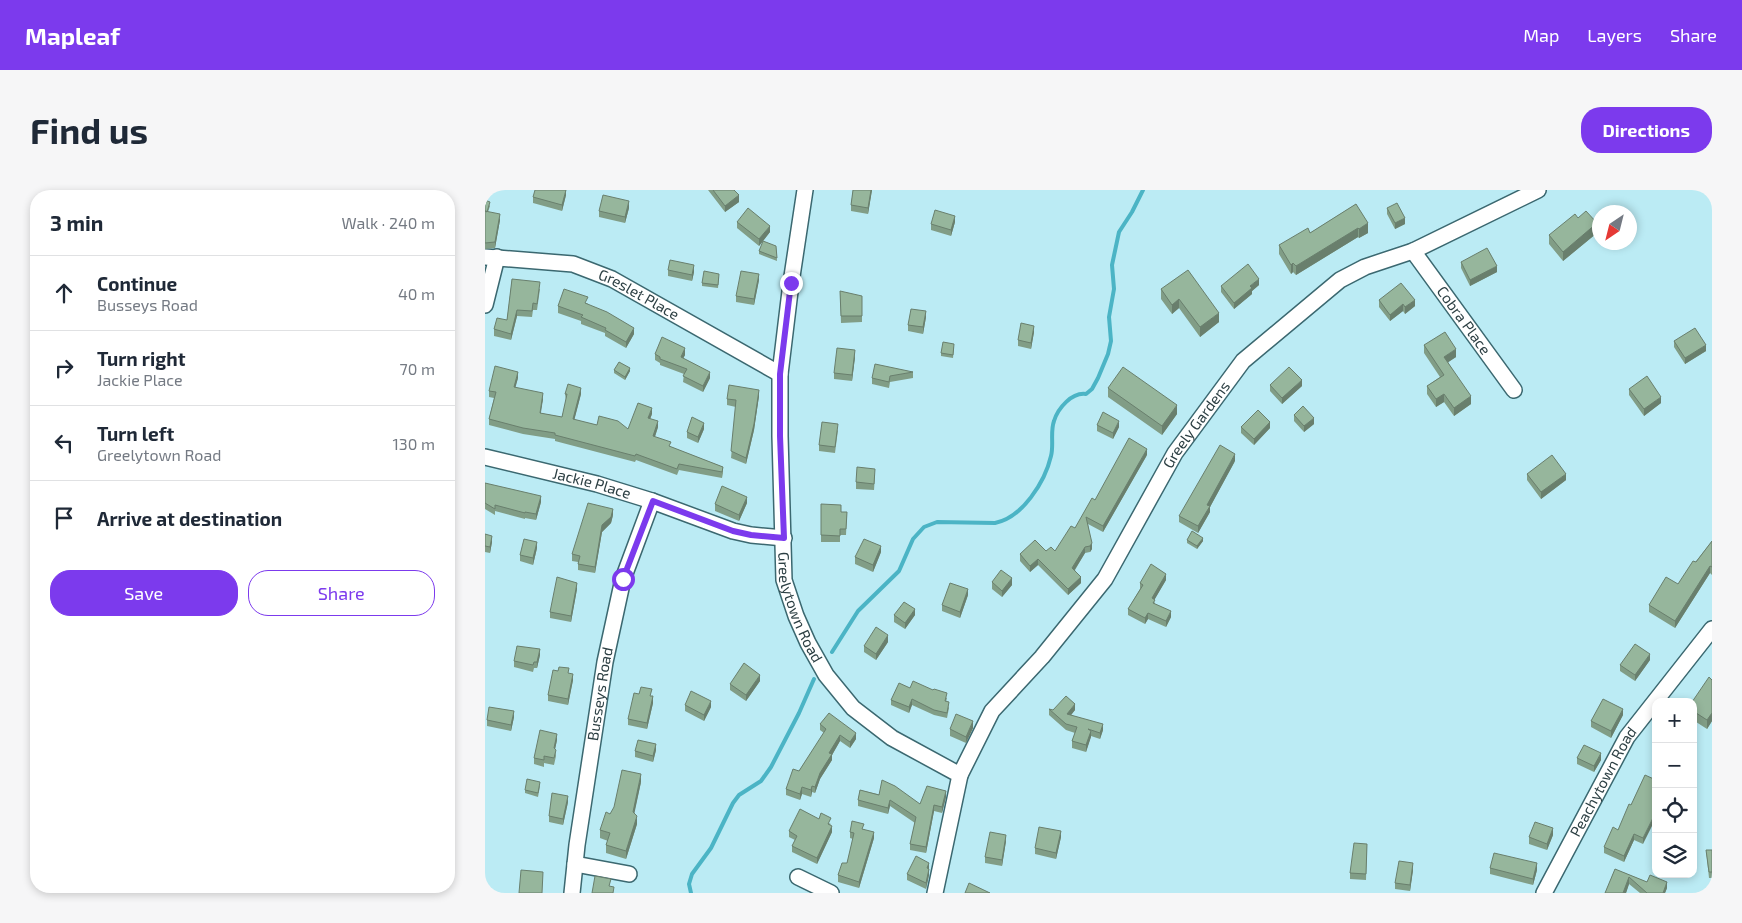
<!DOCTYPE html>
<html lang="en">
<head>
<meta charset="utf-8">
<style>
	:root { --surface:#fff; --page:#f6f6f7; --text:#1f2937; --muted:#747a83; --line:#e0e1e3; --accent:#7c3aed }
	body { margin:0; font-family:"Exo 2",sans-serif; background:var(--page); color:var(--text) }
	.controls { position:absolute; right:15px; bottom:15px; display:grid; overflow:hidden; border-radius:10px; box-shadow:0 2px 8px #0003 }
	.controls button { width:45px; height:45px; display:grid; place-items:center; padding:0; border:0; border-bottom:1px solid var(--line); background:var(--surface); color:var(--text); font:25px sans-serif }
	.compass { position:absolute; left:1107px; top:15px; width:45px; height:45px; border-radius:50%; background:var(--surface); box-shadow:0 2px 8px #0003; rotate:215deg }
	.stop { position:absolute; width:15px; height:15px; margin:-11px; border:4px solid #7c3aed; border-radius:50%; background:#fff }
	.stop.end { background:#7c3aed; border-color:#fff; box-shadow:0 1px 5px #0008 }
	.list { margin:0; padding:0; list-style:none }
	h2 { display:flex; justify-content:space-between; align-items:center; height:65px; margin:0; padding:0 20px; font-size:21px }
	h2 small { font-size:16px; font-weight:400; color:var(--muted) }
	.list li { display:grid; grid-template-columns:32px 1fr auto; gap:15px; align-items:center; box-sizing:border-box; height:75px; padding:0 20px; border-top:1px solid var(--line) }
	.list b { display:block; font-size:19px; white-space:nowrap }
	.list p { margin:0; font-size:16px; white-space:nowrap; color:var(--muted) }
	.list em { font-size:16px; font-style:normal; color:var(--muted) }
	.actions { display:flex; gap:10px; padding:15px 20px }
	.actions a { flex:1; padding:11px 0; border:1px solid var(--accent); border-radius:20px; text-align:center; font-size:18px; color:var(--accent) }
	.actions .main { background:var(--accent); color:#fff }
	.icon { flex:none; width:28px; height:28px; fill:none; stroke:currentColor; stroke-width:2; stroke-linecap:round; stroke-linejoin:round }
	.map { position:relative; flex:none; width:1227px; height:703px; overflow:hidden; border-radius:20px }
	header { display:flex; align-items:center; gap:30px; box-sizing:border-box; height:70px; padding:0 25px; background:var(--accent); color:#fff }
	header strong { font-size:24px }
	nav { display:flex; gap:28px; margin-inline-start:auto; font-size:18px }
	.intro { display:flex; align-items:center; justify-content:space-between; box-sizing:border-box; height:120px; padding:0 30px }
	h1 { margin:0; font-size:35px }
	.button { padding:12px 22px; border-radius:20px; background:var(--accent); color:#fff; font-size:18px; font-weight:700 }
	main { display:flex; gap:30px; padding:0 30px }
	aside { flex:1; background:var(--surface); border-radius:20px; box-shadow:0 2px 8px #0003 }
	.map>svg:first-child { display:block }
</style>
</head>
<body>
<header>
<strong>Mapleaf</strong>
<nav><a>Map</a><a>Layers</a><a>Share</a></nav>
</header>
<div class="intro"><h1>Find us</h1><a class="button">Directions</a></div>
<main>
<aside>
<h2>3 min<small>Walk · 240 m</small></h2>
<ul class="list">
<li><svg class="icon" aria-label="ahead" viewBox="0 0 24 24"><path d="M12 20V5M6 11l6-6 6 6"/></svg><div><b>Continue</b><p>Busseys Road</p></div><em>40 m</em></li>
<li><svg class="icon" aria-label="right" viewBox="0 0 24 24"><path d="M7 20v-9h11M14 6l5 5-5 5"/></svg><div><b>Turn right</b><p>Jackie Place</p></div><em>70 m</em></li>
<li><svg class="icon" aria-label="left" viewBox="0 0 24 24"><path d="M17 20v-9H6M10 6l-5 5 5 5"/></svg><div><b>Turn left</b><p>Greelytown Road</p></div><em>130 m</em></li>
<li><svg class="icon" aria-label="arrive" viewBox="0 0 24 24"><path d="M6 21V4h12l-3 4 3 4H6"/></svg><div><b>Arrive at destination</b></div></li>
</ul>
<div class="actions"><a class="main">Save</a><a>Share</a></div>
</aside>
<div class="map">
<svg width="1227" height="703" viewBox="0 0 1227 703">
	<rect width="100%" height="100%" fill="#bbebf4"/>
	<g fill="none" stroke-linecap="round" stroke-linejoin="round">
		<path stroke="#4bb4c5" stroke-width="4" d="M347 462 373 421 414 381 428 349 439 337 452 332 510 333C537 328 560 292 566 266 569 255 565 242 569 231 573 218 587 202 601 204L607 199 613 188 623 164 626 151 624 127 629 99 627 75 634 42 647 22 658 0
			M206 703 204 694 207 684 226 658 248 613 254 605 276 591 286 577 314 523 329 489"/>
		<g stroke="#3b6870" stroke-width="18">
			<g id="street">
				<path id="s1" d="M320 0 306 93 295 184V246L299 390 311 426 323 453 341 485 368 518 407 548 475 585 450 703"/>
				<path id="s2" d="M928 61 1029 200"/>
				<path id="s3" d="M0 67 88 74 127 89 295 184"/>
				<path d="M0 115 12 67"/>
				<path id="s4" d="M0 267 112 294 167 311 248 341 266 345 299 348"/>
				<path id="s5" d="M475 585 507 521 557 467 620 389 690 263 758 171 855 90 880 77 928 61 1053 0"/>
				<path d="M90 674 144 684"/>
				<path d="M313 687 346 703"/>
				<path id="s6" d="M87 703 92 655 120 472 138 389 167 311"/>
				<path id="s7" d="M1059 703 1142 547 1227 439"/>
			</g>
		</g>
		<use href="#street" stroke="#fff" stroke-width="15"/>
	</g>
	<path fill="#819d86" d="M223 0H249L254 12 240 22Z
		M368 0H387L383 24 366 21V15Z
		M81 5 77 21 48 13V7Z
		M0 10 5 16 3 22 15 30 10 58 0 59Z
		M871 14 883 43 874 48 873 47 811 85 808 82 806 84 794 64V55L825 43Z
		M144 18 140 33 114 27V21Z
		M902 18 920 34 910 39 902 24Z
		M1093 28 1112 43 1078 71 1064 54V45Z
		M252 32 285 42 274 56 252 38Z
		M470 32 466 46 446 40V34Z
		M291 56 292 71 274 64V61Z
		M976 72 1012 82 985 96 976 78Z
		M183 80 209 82 207 91 183 86Z
		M234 87 233 98 217 96V93Z
		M27 89 55 99 52 120H48L47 127 32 126 26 150 9 146V139L22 130Z
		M274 90 269 115 251 112V106Z
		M774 95 767 101V104L749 119 736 102V96Z
		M676 99 734 132 715 147 694 118 687 124 676 109Z
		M355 101 377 126V132L356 133Z
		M894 110 930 116 920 124 918 121 905 131 894 117Z
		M103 113 102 114 149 144 141 158 120 146V143L96 134V131L73 123V116Z
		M441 127 438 144 423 141V135Z
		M549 142 546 159 533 156V150Z
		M1189 151 1221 161 1200 174 1189 157Z
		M939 155 971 167 963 172 986 214 969 226 959 212 951 217 942 204V196L955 187 939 163Z
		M469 157 468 168 456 166V163Z
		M170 164 200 165 198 168 225 188 218 202 198 192 199 184 175 175V173L170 170Z
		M370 167 367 191 349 189V183Z
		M129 180 145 181 140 190 129 183Z
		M428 182V188L405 192 404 198 387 194V188Z
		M33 188 30 197 58 209 55 223 77 227 81 210 80 204H96L89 230 112 235 143 239 167 224 165 229 173 237 170 247 186 257 238 277V283L237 288 194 280 192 285 151 270 150 272 70 251V249L38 244 4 235V229L9 208 4 207V201Z
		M785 195 817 196 797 214 785 201Z
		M623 198 692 224 677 245 623 207Z
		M1144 199 1176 213 1159 226 1144 205Z
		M274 206 269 240 261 274 246 268 251 217 242 215V209Z
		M809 225 829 234 819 242 809 231Z
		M612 235 634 237 628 249 612 241Z
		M756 237 785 238 769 255 756 243Z
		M219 239 213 253 202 248V242Z
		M353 240 350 263 334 261V255Z
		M662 265 618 342 603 334 607 359 605 362 600 363 590 380 596 393 583 405 553 375 545 382 535 371V364L570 361 590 338 610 310Z
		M750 271 725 317V322L713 343 694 332V326Z
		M1042 284 1081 290 1056 309 1042 290Z
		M390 285 389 300 371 299V292Z
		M0 293 56 312 51 330 40 328V329L10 321V325L0 319Z
		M262 313 254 331 230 321V314Z
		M336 314 356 322H362L361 345H355V352H336Z
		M128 325 126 333 117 342 110 383 93 380V372L87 371V364Z
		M0 344 7 352 5 363 0 362Z
		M702 350 718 351 712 359 702 353Z
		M1227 351V385L1225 383 1190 438 1164 422V415L1193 394Z
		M52 358 48 375 35 371V365Z
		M396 362 388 382 370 374V367Z
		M681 390 669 410 670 414 686 427 681 437 663 429 660 434 643 425V419L655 399V393Z
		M507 392 527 395 517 407 507 399Z
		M92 399 86 432 65 428V422Z
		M483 405 475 428 457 421V415Z
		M409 425H430L420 439 409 432Z
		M403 452 391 470 379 462V456Z
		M55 465 52 478H49L48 482 29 477V471Z
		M1165 470 1150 491 1135 481V475Z
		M84 483 88 490 83 515 63 511V505Z
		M1227 490V531L1222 539 1208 530V512Z
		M275 491 261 511 245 500V494Z
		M425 498 448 500 462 508 461 512 464 518 462 528 449 525 427 515 424 523 406 515V510Z
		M167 506 168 513 162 539 143 535V529Z
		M200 515 226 517 219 531 200 521Z
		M564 519 568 520H590L586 525 618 540 615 549 606 546 601 562 587 558V551L590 543 581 540 564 525Z
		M1138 525 1126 548 1106 537V531Z
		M29 527 26 541 2 536V530Z
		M335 534 371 549 365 558 355 551 347 565V570L335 589 330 603 327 602 326 607 317 604 315 610 301 605V599L314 581 339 543 335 540Z
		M488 538 481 553 465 546V539Z
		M72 550 70 559 71 566 69 575 59 573V577L49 574V568Z
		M171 560 168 572 150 567V561Z
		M1092 568 1116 570 1109 582 1092 574Z
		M1160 585 1158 654 1149 650 1139 672 1119 663V657L1133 640 1146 615Z
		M156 592 149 623 152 634 141 669 121 663V655L123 651 115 648V640L125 624Z
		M55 596 53 607 40 603V600Z
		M375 600 435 614 461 607 457 623 449 621 441 663 425 660V654L430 633 405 616 403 624 373 616V610Z
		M83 612 78 635 64 632V626Z
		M334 629 346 634 345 635 347 642 332 674 307 662V656L310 650 304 647V641Z
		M379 639 389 648 374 698 353 692V685L362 673 368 649 365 648V642Z
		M1068 645 1062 660 1044 654V647Z
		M576 647 571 669 550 664V658Z
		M521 651 517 676 500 673V667Z
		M882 654 881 690 865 689V683Z
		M1221 660H1227V688H1224Z
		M444 673V685L441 699 422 690V684Z
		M1005 678 1052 680 1048 695 1005 684Z
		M1130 679 1162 692 1182 698 1180 703H1155L1144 694 1141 703H1120Z
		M928 680 925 701 910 699V693Z"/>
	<path fill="#697f6d" d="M81 0V5L77 21V15Z
		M386 0H387L383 24V18Z
		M254 5V12L240 22V16Z
		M144 11V18L140 33V27Z
		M15 24V30L10 58V52Z
		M470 26V32L466 46V40Z
		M920 28V34L910 39V33Z
		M883 33V43L874 48V39Z
		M1112 33V43L1078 71V62Z
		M285 36V42L274 56V49Z
		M873 38V47L811 85V76Z
		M808 73V82L806 84V75Z
		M209 75V82L207 91V85Z
		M1012 76V82L985 96V90Z
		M274 84V90L269 115V109Z
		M774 89V95L767 101V104L749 119V113L765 96Z
		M694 109V118L687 124V115Z
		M930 110V116L920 124V117Z
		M918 114V121L905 131V125Z
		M32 120V126L26 150V144Z
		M441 121V127L438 144V137Z
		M734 123V132L715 147V137Z
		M549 136V142L546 159V153Z
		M149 138V144L141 158V152Z
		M1221 155V161L1200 174V168Z
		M200 158V165L196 173V167Z
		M971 159V167L959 175V167Z
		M370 160V167L367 191V185Z
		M145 178V181L140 190V187Z
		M33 182V188L29 203V197Z
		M225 182V188L218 202V196Z
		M817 190V196L797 214V208Z
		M96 198V204L88 235V229Z
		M274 200V206L269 240 261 274V268Z
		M58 203V209L55 229V223Z
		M959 204V212L951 217V209Z
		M986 206V214L969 226V218Z
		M1176 207V213L1159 226V219Z
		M692 215V224L677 245V236Z
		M167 218V224L163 234V228Z
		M829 228V234L819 242V236Z
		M173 231V237L168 252V246Z
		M634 231V237L628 249V243Z
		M785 232V238L769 255V249Z
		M219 233V239L213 253V247Z
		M662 259V265L618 342V336Z
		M750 264V271L725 317V322L713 343V336L722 315Z
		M1081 284V290L1056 309V302Z
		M56 306V312L51 330V324Z
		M262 307V313L254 331V325Z
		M128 319V325L126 333 117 342 110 383V377L117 335Z
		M7 346V352L5 363V357Z
		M718 348V351L712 359V356Z
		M52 352V358L48 375V368Z
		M607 353V359L605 362V356Z
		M396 356V362L388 382V375Z
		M600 357V363L587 384V378Z
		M553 369V375L545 382V376Z
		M1225 376V383L1190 438V431Z
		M681 384V390L667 414V408Z
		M596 387V393L583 405V399Z
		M527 388V395L517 407V401Z
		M92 393V399L86 432V426Z
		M483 399V405L475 428V422Z
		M430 419V425L420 439V433Z
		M686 421V427L681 437V431Z
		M663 423V429L660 434V428Z
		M403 445V452L391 470V464Z
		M55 459V465L52 478V472Z
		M1165 464V470L1150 491V485Z
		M88 484V490L83 515V509Z
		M275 485V491L261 511V505Z
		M168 506V513L162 539V533Z
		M427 509V515L424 523V517Z
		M226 511V517L219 531V525Z
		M590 514V520L582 530V524Z
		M1138 519V525L1126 548V541Z
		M29 521V527L26 541V535Z
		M1227 523V531L1222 539V530Z
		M488 531V538L481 553V547Z
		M618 534V540L615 549V543Z
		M606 541V547L601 562V555Z
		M371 543V549L365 558V552Z
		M72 544V550L69 564V558Z
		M355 545V551L347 565V570L335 589 330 603V597L335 583 344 563Z
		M171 554V560L168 572V566Z
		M1116 563V570L1109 582V576Z
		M156 584V592L148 630V622Z
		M327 596V602L326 607V600Z
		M317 597V604L315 610V604Z
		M461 601V607L457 623V617Z
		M83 606V612L78 635V629Z
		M405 610V616L403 624V618Z
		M449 615V621L441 663V657Z
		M1171 622V628L1158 654V648Z
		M152 626V634L141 669V661Z
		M347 636V642L332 674V668Z
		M1068 638V645L1062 660V654Z
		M576 641V647L571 669V663Z
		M389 642V648L374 698V692Z
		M1149 644V650L1139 672V666Z
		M521 645V651L517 676V670Z
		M444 673V685L441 699 442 678Z
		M928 673V680L925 701V695Z
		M1052 673V680L1048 695V689Z
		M1144 687V694L1141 703H1138Z
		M1182 692V698L1180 703H1178Z"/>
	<path fill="#96b69c" stroke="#697f6d" d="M50 0H81L77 15 48 7Z
		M228 0H249L254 5 240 16Z
		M368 0H386L383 18 366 15Z
		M118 5 144 11 140 27 114 21Z
		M0 10 5 12 2 22 0 21Z
		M912 13 920 28 910 33 902 18Z
		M871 14 883 33 874 39 873 38 811 76 808 73 806 75 794 55 823 38 825 43Z
		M263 18 285 36 274 49 252 32Z
		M450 20 470 26 466 40 446 34Z
		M0 21 15 24 10 52 0 53Z
		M1101 21 1112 33 1078 62 1064 45 1090 24 1093 28Z
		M278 51 291 56 292 68 274 61Z
		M1002 58 1012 76 985 90 976 72Z
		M185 70 209 75 207 85 183 80Z
		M763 74 774 89 765 96 767 98 749 113 736 96Z
		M703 80 734 123 715 137 694 109 687 115 676 99Z
		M219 81 234 84 233 95 217 93Z
		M256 81 274 84 269 109 251 106Z
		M27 89 55 92 52 114 48 113 47 121 32 120 26 144 9 139 12 128 22 130Z
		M916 93 930 110 920 117 918 114 905 125 894 110Z
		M79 99 103 107 100 113 122 122 149 138 141 152 120 140 121 138 96 127 98 125 73 116Z
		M355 101 377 106V126H356Z
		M426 119 441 121 438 137 423 135Z
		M536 133 549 136 546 153 533 150Z
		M1210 138 1221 155 1200 168 1189 151Z
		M960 142 971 159 959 167 986 206 969 218 959 204 951 209 942 196 959 185 939 155Z
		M177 147 200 158 196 167 225 182 218 196 198 186 202 179 175 169V167L170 164Z
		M458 152 469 154 468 165 456 163Z
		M352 158 370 160 367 185 349 183Z
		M134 172 145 178 140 187 129 180Z
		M390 174 428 182 405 186 404 192 387 188Z
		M10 176 33 182 29 197 58 203 55 223 77 227 82 204H80L83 194 96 198 88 229 112 235 114 226 133 231 143 239 153 213 167 218 163 228 173 231 168 246 186 252 184 256 238 277 237 282 194 274 192 279 151 264 150 266 70 245V243L38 238 4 229 11 202 4 201Z
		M638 177 692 215 677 236 623 198Z
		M804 177 817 190 797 208 785 195Z
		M1162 186 1176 207 1159 219 1144 199Z
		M244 195 274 200 269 234 261 268 246 261 251 210 242 209Z
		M818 216 829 228 819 236 809 225Z
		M773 220 785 232 769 249 756 237Z
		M618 222 634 231 628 243 612 235Z
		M207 227 219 233 213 247 202 242Z
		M337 232 353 234 350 257 334 255Z
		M644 248 662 259 618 336 601 327 607 353 605 356 600 357 587 378 596 387 583 399 553 369 545 376 535 364 550 350 561 361 566 357 570 361 586 336 590 338 607 308 610 310Z
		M735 255 750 264 722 315 725 316 713 336 694 326Z
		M1067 265 1081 284 1056 302 1042 284Z
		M372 277 390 279 389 294 371 292Z
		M0 293 56 306 51 324 40 322V323L10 315V319L0 313Z
		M237 296 262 307 254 325 230 314Z
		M103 313 128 319 126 327 117 335 110 377 93 374 95 366 87 364Z
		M336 314 356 315V322H362L361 339H355V346L336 345Z
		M707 341 718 348 712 356 702 350Z
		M0 344 7 346 5 357 0 356Z
		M39 349 52 352 48 368 35 365Z
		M379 349 396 356 388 375 370 367Z
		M1227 351V377L1225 376 1190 431 1164 415 1181 387 1193 394 1208 371 1211 372Z
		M666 374 681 384 667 408 670 410 668 413 686 421 681 431 663 423 660 428 643 419 658 395 655 393Z
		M516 380 527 388 517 401 507 392Z
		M72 387 92 393 86 426 65 422Z
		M465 393 483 399 475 422 457 415Z
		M419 412 430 419 420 433 409 425Z
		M391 437 403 445 391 464 379 456Z
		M1150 454 1165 464 1150 485 1135 475Z
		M32 456 55 459 52 472H49L48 475 29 471Z
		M259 473 275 485 261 505 245 494Z
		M74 477 84 478 83 483 88 484 83 509 63 505 68 480 73 481Z
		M1224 487 1227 490V523L1222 530 1208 521V512H1207Z
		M428 491 448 500 449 499 462 503 460 511 464 512 462 523 449 520 427 509 424 517 406 510 414 493 425 498Z
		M156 497 167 499 165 506H168L162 533 143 529 149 503 154 504Z
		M206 501 226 511 219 525 200 515Z
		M581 506 590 514 582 524 618 534 615 543 603 539 606 541 601 555 587 551 592 537 581 534 564 519 568 520Z
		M1118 509 1138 519 1126 541 1106 531Z
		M4 517 29 521 26 535 2 530Z
		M344 523 371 543 365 552 355 545 344 563 347 564 335 583 330 597 327 596 326 600 317 597 315 604 301 599 308 579 314 581 341 539 335 534Z
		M471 524 488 531 481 547 465 539Z
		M55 540 72 544 69 558 71 560 69 568 59 566V570L49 568Z
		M153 550 171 554 168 566 150 561Z
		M1099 555 1116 563 1109 576 1092 568Z
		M137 580 156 584 148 622 152 626 141 661 121 655 125 643 115 640 121 622 125 624 129 617Z
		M1160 585 1171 590V622L1158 648 1149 644 1139 666 1119 657 1128 637 1133 640 1144 614 1146 615Z
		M42 589 55 592 53 603 40 600Z
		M397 590 410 596 435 614 442 596 461 601 457 617 449 615 441 657 425 654 431 627 405 610 403 618 373 610 375 600 394 605Z
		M67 603 83 606 78 629 64 626Z
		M315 619 334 629 336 623 346 628 343 634 347 636 332 668 307 656 312 646 304 641Z
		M367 631 379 634 377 639 389 642 374 692 353 685 357 673H362L369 643 365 642Z
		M1050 632 1068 638 1062 654 1044 647Z
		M554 637 576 641 571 663 550 658Z
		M505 642 521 645 517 670 500 667Z
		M869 653 882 654 881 684 865 683Z
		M1221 660H1227V682H1224Z
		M1009 663 1052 673 1048 689 1005 678Z
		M431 666 444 673 442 678 444 679 441 693 422 684Z
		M914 671 928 673 925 695 910 693Z
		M1130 679 1162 692 1165 685 1182 692 1178 703H1162L1144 687 1138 703H1120Z
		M36 680 58 682 57 703H34Z
		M110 686 126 689 124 696 129 697 128 703H107Z
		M484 693 505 703H480Z"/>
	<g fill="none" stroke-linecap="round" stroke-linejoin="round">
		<path stroke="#7c3aed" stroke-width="6" d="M138 389 168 311 248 341 266 345 299 348 295 246V184L306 93"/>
	</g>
	<g text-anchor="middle" stroke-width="4" stroke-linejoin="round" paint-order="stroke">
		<g font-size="15" fill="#2c3f43" stroke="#bbebf4">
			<text dy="5" stroke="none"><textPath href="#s3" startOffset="161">Greslet Place</textPath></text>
			<text dy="5" stroke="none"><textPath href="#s2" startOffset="86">Cobra Place</textPath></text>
			<text dy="5" stroke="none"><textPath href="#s5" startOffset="425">Greely Gardens</textPath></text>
			<text dy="5" stroke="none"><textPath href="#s4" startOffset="110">Jackie Place</textPath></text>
			<text dy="5" stroke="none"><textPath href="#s1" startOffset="422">Greelytown Road</textPath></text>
			<text dy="5" stroke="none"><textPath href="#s6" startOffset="201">Busseys Road</textPath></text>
			<text dy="5" stroke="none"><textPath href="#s7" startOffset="126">Peachytown Road</textPath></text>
		</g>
	</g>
</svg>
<div class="controls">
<button>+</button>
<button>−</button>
<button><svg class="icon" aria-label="locate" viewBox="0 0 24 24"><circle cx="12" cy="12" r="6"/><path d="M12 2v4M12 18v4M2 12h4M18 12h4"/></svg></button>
<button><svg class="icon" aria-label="layers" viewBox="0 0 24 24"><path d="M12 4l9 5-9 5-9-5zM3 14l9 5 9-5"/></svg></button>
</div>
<svg class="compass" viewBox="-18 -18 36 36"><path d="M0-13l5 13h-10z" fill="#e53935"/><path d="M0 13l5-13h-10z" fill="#747a83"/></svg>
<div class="stop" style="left:138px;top:389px"></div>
<div class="stop end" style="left:306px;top:93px"></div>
</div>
</main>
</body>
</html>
